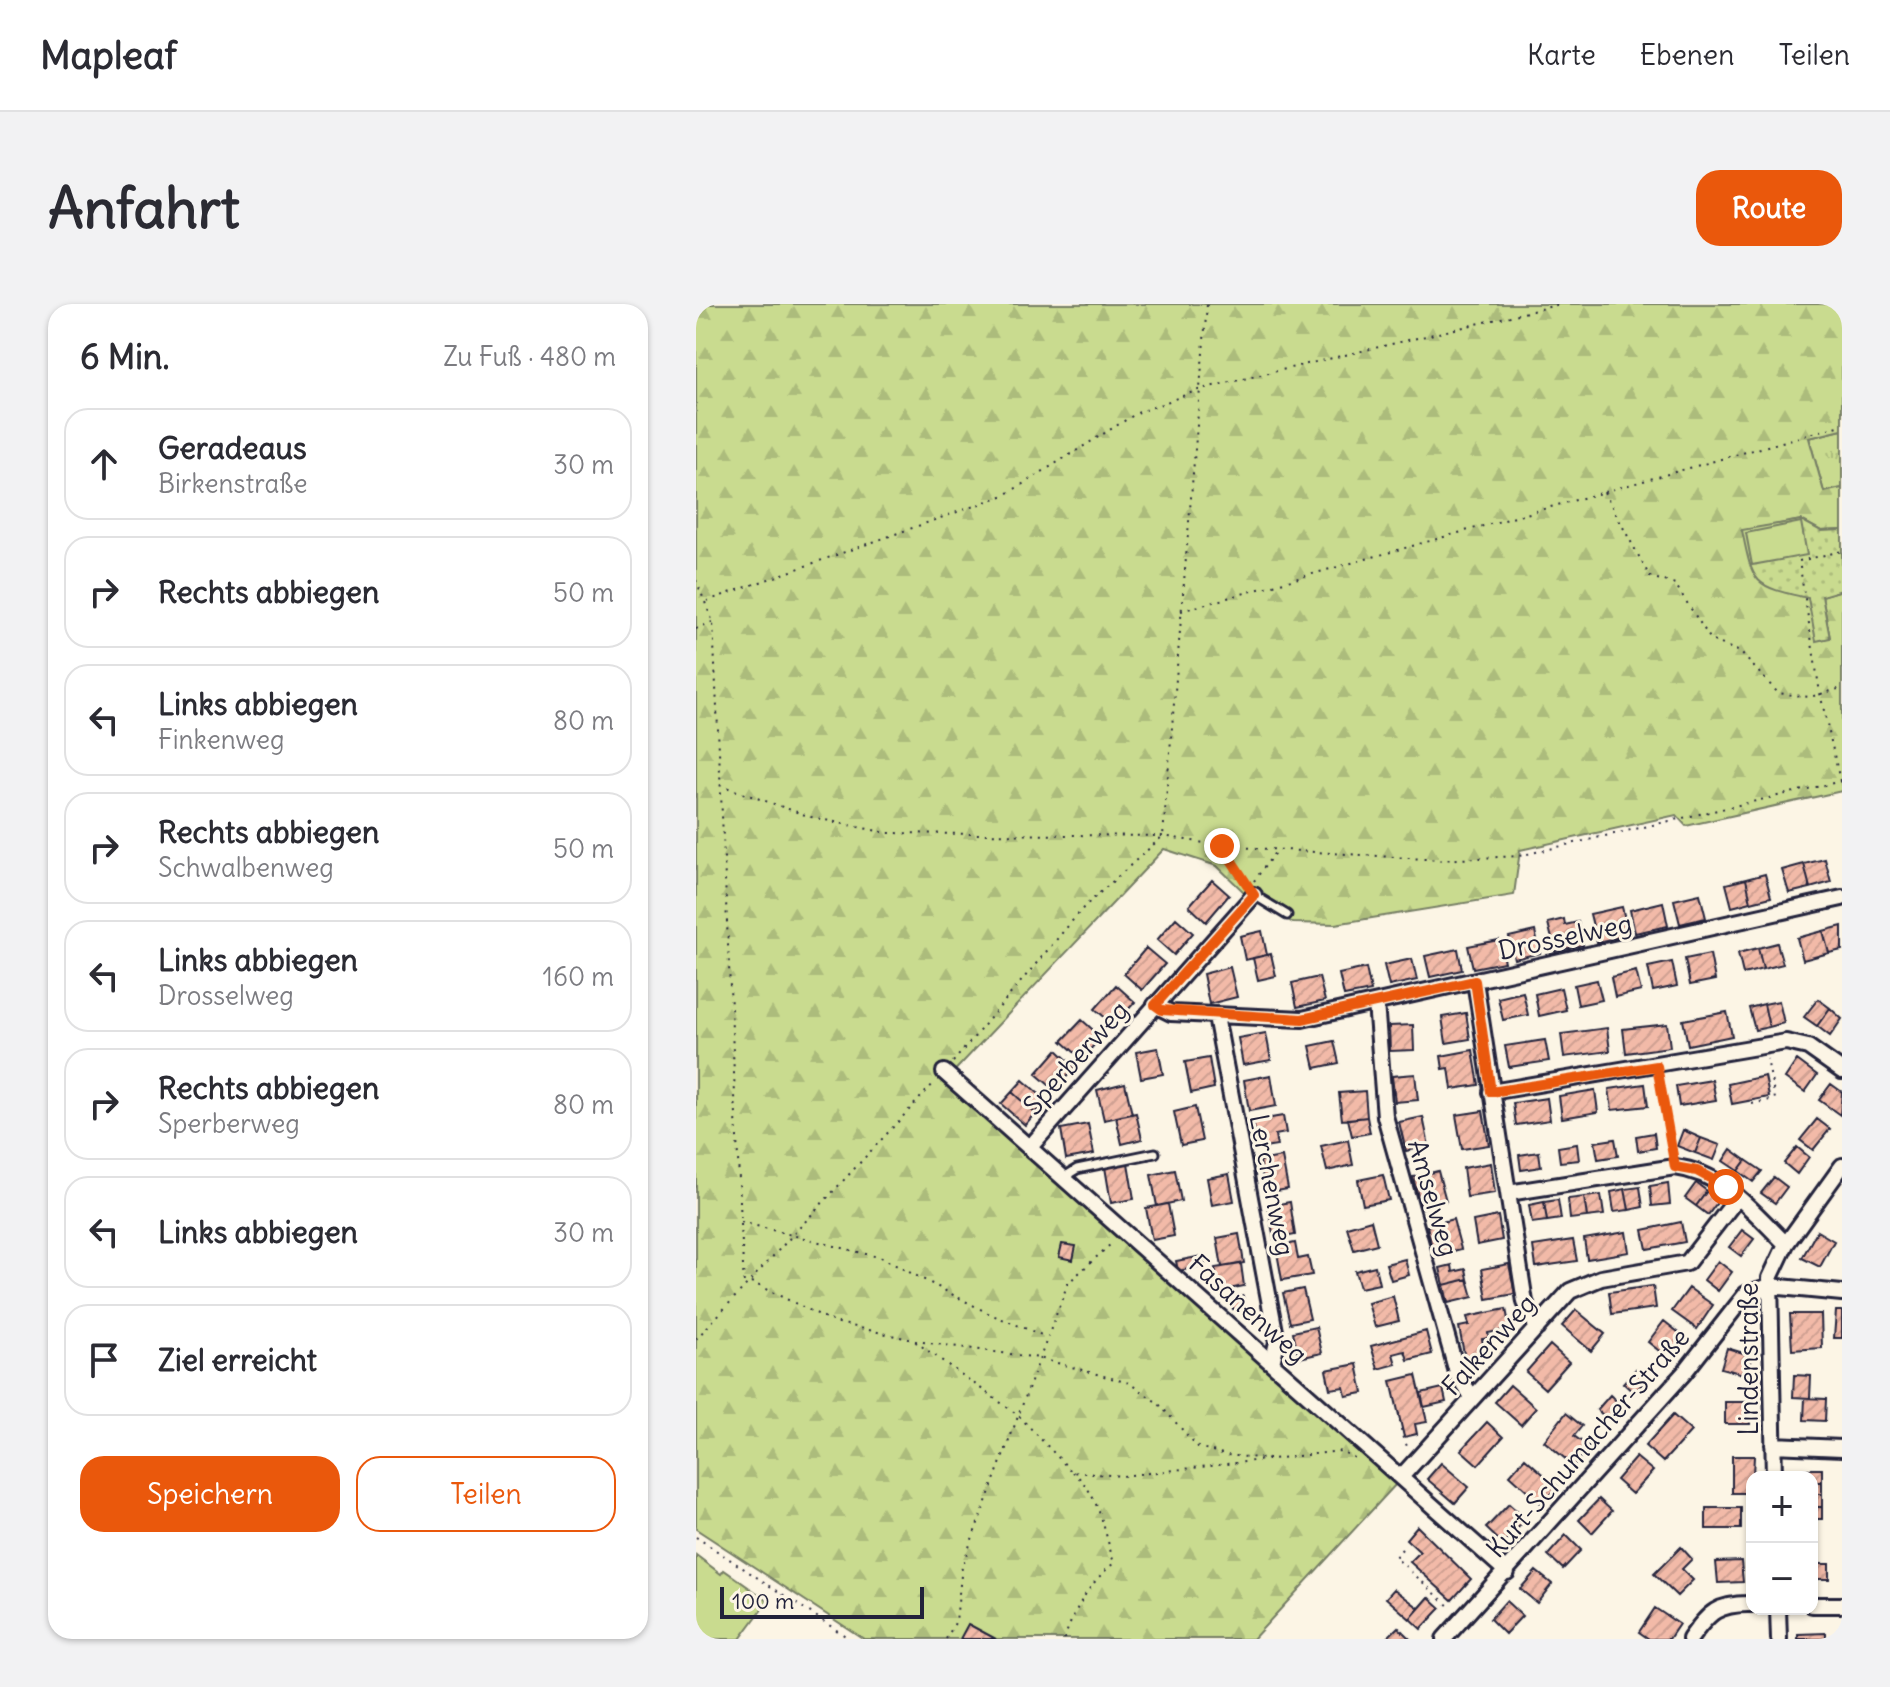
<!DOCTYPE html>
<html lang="de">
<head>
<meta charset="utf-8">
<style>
	:root { --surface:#fff; --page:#f2f2f3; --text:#2b2b33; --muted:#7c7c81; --line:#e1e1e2; --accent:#ea580c }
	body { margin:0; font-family:Delius,sans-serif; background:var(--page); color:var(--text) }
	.controls { position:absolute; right:24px; bottom:24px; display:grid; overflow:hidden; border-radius:16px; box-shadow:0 2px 6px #0004 }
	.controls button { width:72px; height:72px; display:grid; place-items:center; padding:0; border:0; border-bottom:2px solid var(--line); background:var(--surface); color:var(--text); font:40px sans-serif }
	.scale { position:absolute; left:24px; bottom:20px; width:204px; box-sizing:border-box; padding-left:8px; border:4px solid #22223b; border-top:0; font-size:22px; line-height:28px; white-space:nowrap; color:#22223b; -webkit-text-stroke:6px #fcf5e5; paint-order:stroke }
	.stop { position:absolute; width:24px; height:24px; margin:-18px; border:6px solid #ea580c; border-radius:50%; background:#fff }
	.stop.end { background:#ea580c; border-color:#fff; box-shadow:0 2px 8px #0008 }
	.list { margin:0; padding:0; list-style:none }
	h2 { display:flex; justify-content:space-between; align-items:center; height:104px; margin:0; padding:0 32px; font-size:34px }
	h2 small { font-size:26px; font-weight:400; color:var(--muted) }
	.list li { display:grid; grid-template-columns:52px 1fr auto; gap:24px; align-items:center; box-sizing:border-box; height:112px; margin:0 16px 16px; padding:0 16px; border:2px solid var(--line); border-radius:24px }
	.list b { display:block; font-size:30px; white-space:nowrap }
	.list p { margin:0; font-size:26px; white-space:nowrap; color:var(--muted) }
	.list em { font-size:26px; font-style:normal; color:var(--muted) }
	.actions { display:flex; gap:16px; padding:24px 32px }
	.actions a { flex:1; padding:18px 0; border:2px solid var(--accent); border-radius:24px; text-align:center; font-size:28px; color:var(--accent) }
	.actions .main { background:var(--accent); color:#fff }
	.icon { flex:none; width:44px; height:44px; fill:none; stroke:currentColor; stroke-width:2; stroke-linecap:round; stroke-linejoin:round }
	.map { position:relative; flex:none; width:1146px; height:1335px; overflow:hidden; border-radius:24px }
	header { display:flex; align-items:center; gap:48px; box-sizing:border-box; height:112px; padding:0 40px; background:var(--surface); border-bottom:2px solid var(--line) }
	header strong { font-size:38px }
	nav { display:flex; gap:44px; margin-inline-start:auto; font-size:28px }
	.intro { display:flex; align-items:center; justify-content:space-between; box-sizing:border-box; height:192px; padding:0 48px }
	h1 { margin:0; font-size:56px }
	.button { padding:20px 36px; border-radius:24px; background:var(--accent); color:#fff; font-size:28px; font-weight:700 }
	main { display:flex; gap:48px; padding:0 48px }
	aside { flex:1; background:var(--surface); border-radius:24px; box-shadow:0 2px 6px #0004 }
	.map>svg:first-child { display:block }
</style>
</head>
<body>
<header>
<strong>Mapleaf</strong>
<nav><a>Karte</a><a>Ebenen</a><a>Teilen</a></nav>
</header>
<div class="intro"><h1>Anfahrt</h1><a class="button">Route</a></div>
<main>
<aside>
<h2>6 Min.<small>Zu Fuß · 480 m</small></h2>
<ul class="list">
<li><svg class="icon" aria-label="ahead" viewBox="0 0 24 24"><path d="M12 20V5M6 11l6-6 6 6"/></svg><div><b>Geradeaus</b><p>Birkenstraße</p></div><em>30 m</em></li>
<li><svg class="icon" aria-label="right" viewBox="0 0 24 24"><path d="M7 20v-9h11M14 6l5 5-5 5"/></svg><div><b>Rechts abbiegen</b></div><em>50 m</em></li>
<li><svg class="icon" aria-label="left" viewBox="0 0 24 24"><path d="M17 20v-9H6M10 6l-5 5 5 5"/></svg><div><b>Links abbiegen</b><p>Finkenweg</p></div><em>80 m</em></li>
<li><svg class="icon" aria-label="right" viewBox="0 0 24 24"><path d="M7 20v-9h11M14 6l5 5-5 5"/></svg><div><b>Rechts abbiegen</b><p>Schwalbenweg</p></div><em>50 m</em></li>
<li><svg class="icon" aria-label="left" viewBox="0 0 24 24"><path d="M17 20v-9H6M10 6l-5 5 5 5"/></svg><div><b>Links abbiegen</b><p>Drosselweg</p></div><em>160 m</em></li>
<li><svg class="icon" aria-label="right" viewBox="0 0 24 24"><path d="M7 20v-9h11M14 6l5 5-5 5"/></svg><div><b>Rechts abbiegen</b><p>Sperberweg</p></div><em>80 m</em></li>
<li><svg class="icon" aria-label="left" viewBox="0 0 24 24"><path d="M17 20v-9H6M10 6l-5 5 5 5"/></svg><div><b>Links abbiegen</b></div><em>30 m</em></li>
<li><svg class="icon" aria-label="arrive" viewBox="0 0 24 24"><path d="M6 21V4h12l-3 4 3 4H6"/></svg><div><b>Ziel erreicht</b></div></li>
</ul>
<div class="actions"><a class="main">Speichern</a><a>Teilen</a></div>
</aside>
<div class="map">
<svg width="1146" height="1335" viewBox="0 0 1146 1335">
	<defs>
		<pattern id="grass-tufts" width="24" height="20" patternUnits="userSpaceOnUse" patternTransform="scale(2)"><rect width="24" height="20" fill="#c9db8f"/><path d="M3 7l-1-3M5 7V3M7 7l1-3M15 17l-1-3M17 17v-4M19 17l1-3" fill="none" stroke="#acbc7c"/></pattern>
		<pattern id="forest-firs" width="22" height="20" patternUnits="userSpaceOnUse" patternTransform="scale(2)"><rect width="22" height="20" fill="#c9db8f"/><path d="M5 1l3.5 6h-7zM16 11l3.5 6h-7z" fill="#acbc7c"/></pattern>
		<pattern id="park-dots" width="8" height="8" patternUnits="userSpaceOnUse" patternTransform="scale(2)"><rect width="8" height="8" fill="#c9db8f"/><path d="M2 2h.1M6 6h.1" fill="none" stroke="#acbc7c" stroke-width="1.8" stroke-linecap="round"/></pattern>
		<pattern id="building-hatch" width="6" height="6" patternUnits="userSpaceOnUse" patternTransform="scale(2)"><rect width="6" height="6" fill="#f2baa8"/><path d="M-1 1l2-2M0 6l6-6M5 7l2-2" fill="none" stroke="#cfa092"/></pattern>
	</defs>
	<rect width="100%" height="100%" fill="#fcf5e5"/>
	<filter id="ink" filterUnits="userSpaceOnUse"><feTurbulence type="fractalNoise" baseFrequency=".0125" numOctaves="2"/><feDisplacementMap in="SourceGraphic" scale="16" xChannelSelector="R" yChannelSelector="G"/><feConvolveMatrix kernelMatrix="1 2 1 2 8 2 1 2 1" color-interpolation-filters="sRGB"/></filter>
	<g filter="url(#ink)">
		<path fill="url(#grass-tufts)" stroke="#767e65" stroke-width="2" d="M1146 126V184L1128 188 1113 134Z"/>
		<path fill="url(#forest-firs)" stroke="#767e65" stroke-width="2" d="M0 0H1146V126L1113 134 1128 188 1146 184V226L1125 227 1105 216 1046 227 1112 294 1134 334 1126 292 1146 286V487L990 522 980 511 824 546 818 591 639 620 597 619 551 591 521 562 468 545 250 776 701 1179 557 1335H168L0 1225Z"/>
		<path fill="url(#park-dots)" stroke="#767e65" stroke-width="2" d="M1105 216 1125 227 1146 226V286L1126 292 1134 334 1120 337 1112 294C1057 282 1057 281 1046 226Z"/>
		<path fill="#c9db8f" stroke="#767e65" stroke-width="2" d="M1105 218 1111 251 1056 261 1050 229Z
			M0 1251 25 1270 28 1266 72 1297 44 1335H0Z"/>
		<path fill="url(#building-hatch)" stroke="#22223b" stroke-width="2" d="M1129 555 1135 578 1114 584 1108 560Z
			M1108 560 1114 584 1093 589 1086 566Z
			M1069 570 1075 593 1055 598 1050 575Z
			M1050 575 1055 598 1036 603 1030 580Z
			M516 576 533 591 510 618 493 602Z
			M1004 590 1010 614 984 620 978 596Z
			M967 598 972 622 939 629 934 606Z
			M926 603 933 631 901 638 894 610Z
			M480 614 497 629 478 651 461 636Z
			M868 615 869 621 882 618 887 641 859 647 852 619Z
			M1146 622V646L1133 649 1127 627Z
			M566 627 571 651 549 656 544 632Z
			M839 627 844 649 818 655 813 633Z
			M1127 627 1133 649 1107 656 1101 634Z
			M803 636 808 658 777 664 772 642Z
			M1081 639 1087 660 1067 665 1062 644Z
			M450 644 469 660 446 686 428 670Z
			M1062 644 1067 665 1047 670 1042 649Z
			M762 645 766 666 734 673 729 652Z
			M575 650 580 672 562 676 557 654Z
			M1014 650 1019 676 994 681 989 655Z
			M716 655 721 676 693 682 688 661Z
			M976 658 981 682 957 687 952 663Z
			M534 663 541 693 513 700 507 670Z
			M670 664 675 687 648 692 643 670Z
			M940 667 945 687 919 693 915 673Z
			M623 673 629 697 601 703 596 679Z
			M901 676 906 696 882 701 878 681Z
			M420 681 439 698 418 721 399 705Z
			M865 684 870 706 843 712 839 690Z
			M827 688 832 711 807 716 802 694Z
			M1122 695 1134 704 1121 722 1108 713Z
			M1083 697 1088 719 1073 723 1068 700Z
			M1068 700 1073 723 1059 726 1053 704Z
			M1134 704 1146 715 1134 732 1121 722Z
			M1031 708 1036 732 992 741 987 716Z
			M770 709 774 735 750 739 746 713Z
			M386 716 405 733 386 755 366 737Z
			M971 720 974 743 930 749 927 725Z
			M717 721 718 746 694 747 693 722Z
			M911 724 914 747 868 753 865 730Z
			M570 729 575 756 547 761 542 734Z
			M849 736 853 757 813 763 809 742Z
			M638 737 643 759 619 764 614 742Z
			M462 744 467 770 445 774 440 748Z
			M361 746 379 763 359 786 340 770Z
			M777 746 783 781 756 785 753 764 747 765 745 752Z
			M513 754 518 784 495 789 489 758Z
			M1101 756 1121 771 1109 788 1089 774Z
			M719 770 722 796 699 798 696 772Z
			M575 771 580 802 553 807 548 776Z
			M1069 772 1073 793 1036 800 1032 780Z
			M327 776 350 796 339 809 316 788Z
			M1016 776 1020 796 983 802 980 782Z
			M429 779 436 810 408 816 401 786Z
			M949 780 952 802 916 806 913 785Z
			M1135 780 1146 788 1144 811 1123 796Z
			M899 786 902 808 866 814 863 792Z
			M669 787 671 813 646 816 643 789Z
			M316 788 339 809 329 821 305 800Z
			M851 794 854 816 820 821 817 799Z
			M499 803 506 837 485 841 478 808Z
			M787 807 793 841 766 845 760 811Z
			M440 809 446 835 426 840 420 813Z
			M587 812 590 829 579 831 581 842 562 845 557 817Z
			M671 813 674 829 656 832 652 815Z
			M727 813 733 842 710 847 703 818Z
			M1121 815 1134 825 1117 846 1104 836Z
			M392 820 398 850 370 855 365 825Z
			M987 826 1005 834 999 849 981 842Z
			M958 829 960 844 942 847 940 832Z
			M1005 834 1024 841 1018 856 999 849Z
			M919 835 922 852 902 855 899 838Z
			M652 836 657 861 631 867 625 842Z
			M881 840 883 856 864 858 862 843Z
			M1101 843 1113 853 1101 870 1088 859Z
			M1035 845 1050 856 1042 867 1027 857Z
			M843 848 845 863 825 866 823 851Z
			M586 853 592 885 569 889 564 857Z
			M1050 856 1066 867 1057 878 1042 867Z
			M432 859 438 895 415 899 409 863Z
			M795 859 799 889 771 893 767 864Z
			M479 866 485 897 461 902 455 871Z
			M742 867 750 897 725 904 717 873Z
			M533 870 538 897 516 901 511 874Z
			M687 871 693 896 667 901 662 876Z
			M1078 873 1091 883 1079 899 1065 889Z
			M972 879 974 900 956 902 954 882Z
			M1000 879 1011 887 1000 902 989 894Z
			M944 883 947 903 933 906 929 885Z
			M929 885 933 906 918 908 915 888Z
			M1011 887 1023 896 1012 911 1000 902Z
			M905 891 908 911 891 913 888 893Z
			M888 893 891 913 874 915 872 895Z
			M862 896 865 915 851 917 848 898Z
			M594 898 599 931 578 935 572 902Z
			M848 898 851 917 836 919 833 901Z
			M472 900 478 932 456 936 450 904Z
			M802 912 806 936 781 941 777 917Z
			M757 915 765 945 738 952 731 922Z
			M675 916 681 940 658 946 651 923Z
			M985 918 989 938 951 945 947 926Z
			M1046 926 1058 935 1045 952 1033 943Z
			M1121 927 1138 937 1124 963 1106 954Z
			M930 928 933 948 891 955 888 935Z
			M543 930 548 959 526 963 521 934Z
			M877 936 881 957 840 963 837 942Z
			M599 939 602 955 612 953 616 971 586 976 580 943Z
			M366 940 380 942 377 956 363 953Z
			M507 952 509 962 482 967 480 957Z
			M709 955 713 971 695 976 690 960Z
			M1022 957 1036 968 1022 987 1008 976Z
			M545 960 548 982 523 987 519 964Z
			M813 960 819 990 791 995 786 965Z
			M756 961 757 968 770 965 772 975 748 981 744 964Z
			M679 962 683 980 664 984 659 967Z
			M772 975 777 993 752 999 748 981Z
			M957 982 960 1004 916 1010 913 988Z
			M993 984 1017 1001 1001 1025 976 1007Z
			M607 985 614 1015 594 1019 587 989Z
			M547 992 549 1003 537 1005 534 994Z
			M697 992 703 1017 679 1023 672 999Z
			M810 1005 814 1025 792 1029 793 1034 786 1035 789 1051 769 1055 763 1023 773 1021 771 1013Z
			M880 1006 909 1030 895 1047 866 1022Z
			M1140 1007H1146V1034H1138Z
			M1094 1010H1125L1126 1044 1096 1046Z
			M968 1017 992 1036 976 1057 952 1038Z
			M620 1023 626 1049 603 1054 597 1028Z
			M730 1027 736 1050 712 1056 709 1047 697 1050 700 1060 682 1065 675 1042Z
			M854 1041 873 1058 849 1085 830 1068Z
			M1031 1044 1057 1052 1051 1071 1025 1064Z
			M661 1060 667 1089 650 1092 648 1083 634 1085 630 1066Z
			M940 1065 951 1075 938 1089 927 1079Z
			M720 1071 731 1118 719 1120 721 1130 708 1133 695 1077Z
			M1098 1071 1115 1072 1114 1094 1097 1093Z
			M814 1081 840 1104 825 1121 799 1098Z
			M747 1084 750 1098 728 1103 725 1089Z
			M914 1091 926 1102 913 1116 901 1106Z
			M1109 1094 1130 1095 1129 1117 1108 1116Z
			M1029 1098H1053L1054 1120H1029Z
			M870 1109 886 1122 878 1132 893 1143 878 1162 848 1137Z
			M977 1111 995 1127 967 1158 949 1142Z
			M791 1118 807 1133 782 1161 765 1146Z
			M1036 1152H1058L1056 1189H1036Z
			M940 1153 957 1167 936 1190 920 1176Z
			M829 1154 862 1183 846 1200 814 1171Z
			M745 1159 773 1183 759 1199 731 1175Z
			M1101 1165H1126V1178H1116V1173H1101Z
			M1116 1178H1126V1190H1116Z
			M1116 1190H1126V1203H1116Z
			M903 1195 916 1207 896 1229 883 1216Z
			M813 1200 830 1215 807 1240 790 1224Z
			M1116 1203H1126V1215H1116Z
			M1010 1204H1045V1225H1010Z
			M721 1222 775 1275 756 1296 714 1258 724 1248 710 1235Z
			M870 1231 885 1246 867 1265 852 1251Z
			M1116 1233H1122V1260H1133V1275H1116Z
			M985 1243 996 1255 986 1265 997 1276 981 1292 958 1270Z
			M1045 1257 1047 1278 1022 1279 1020 1258Z
			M840 1267 856 1280 841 1299 824 1285Z
			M698 1285 723 1304 714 1315 690 1294Z
			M733 1293 745 1304 725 1325 714 1315Z
			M810 1297 826 1312 809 1330 794 1315Z
			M959 1304 983 1320 973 1335H953L943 1328Z
			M272 1320 300 1335H264Z
			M702 1323 714 1335H690Z
			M1130 1329V1335H1102V1330Z"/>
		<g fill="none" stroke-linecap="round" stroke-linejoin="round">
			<g stroke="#22223b" stroke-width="13">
				<path id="lane" d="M558 591 591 611
					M368 873 381 865 459 849"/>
			</g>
			<g stroke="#22223b" stroke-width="20">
				<path id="street" d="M779 677 829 998 841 1024
					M680 699 689 812 762 1072 777 1094
					M459 701 475 709 606 715 1146 594
					M520 712 581 1038 576 1059
					M248 768 811 1268
					M795 788 1090 738 1112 743 1146 767
					M334 843 558 591
					M812 889 979 863C1028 869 1057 908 1090 940
					M1077 1141 1146 1144
					M705 1173 874 987 905 974 991 959 1042 893
					M1078 1173 1074 974 1090 940 1146 862
					M1116 1301H1146
					M1082 1305 1083 1335
					M748 1335 988 1069 1050 990 1074 982 1146 989
					M994 1335C1013 1308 1022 1299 1056 1300"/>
			</g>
			<path stroke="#22223b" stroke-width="2" stroke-dasharray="2 6" stroke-linecap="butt" d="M908 188 954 273 979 280 1015 336 1044 348 1082 389 1114 393 1146 384
				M0 276 17 318 48 984
				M11 297 309 191 441 109 505 85 865 0
				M485 307 1146 121
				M0 325 16 318
				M1144 477 1124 389 1103 257 1146 247
				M24 481 115 513 191 529 467 532 526 542 744 556 823 552 1146 477
				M526 543 550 582
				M558 577 580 547
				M257 758 388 603 467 532 511 0
				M963 774 977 850
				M1056 800 1079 795 1071 755
				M45 918 186 954 294 1010 348 1032
				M55 978 138 1018 217 1036 322 1111 376 1168 426 1172 645 1147 661 1155
				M0 1035 239 778
				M219 1037 343 1054 433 1079 462 1099 502 1143 530 1151 573 1155
				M703 1109 706 1132 713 1146
				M0 1233 154 1335
				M706 1245 699 1253 755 1304
				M250 1335 260 1317 266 1262 372 979 416 939
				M368 1335C379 1305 392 1280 418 1259 408 1227 404 1191 377 1168"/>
			<use href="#lane" stroke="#fcf5e5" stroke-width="7"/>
			<use href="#street" stroke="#fcf5e5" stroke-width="14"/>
		</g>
	</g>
	<g fill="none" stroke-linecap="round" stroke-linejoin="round" filter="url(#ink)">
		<path stroke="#ea580c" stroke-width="10" d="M526 542 558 591 459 701 466 706 606 715 779 677 795 788 961 762 979 863 1001 867 1030 883"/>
	</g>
	<g text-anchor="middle" stroke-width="6" stroke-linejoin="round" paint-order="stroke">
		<g font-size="26" fill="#22223b" stroke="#fcf5e5">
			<text transform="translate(869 633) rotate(-12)" y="9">Drosselweg</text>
			<text transform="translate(380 754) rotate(-48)" y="9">Sperberweg</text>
			<text transform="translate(576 881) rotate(79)" y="9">Lerchenweg</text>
			<text transform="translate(737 894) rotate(74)" y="9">Amselweg</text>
			<text transform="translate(552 1005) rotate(42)" y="9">Fasanenweg</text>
			<text transform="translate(793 1041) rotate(-48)" y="9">Falkenweg</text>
			<text transform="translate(1053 1055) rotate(-90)" y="9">Lindenstraße</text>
			<text transform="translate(892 1139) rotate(-49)" y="9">Kurt-Schumacher-Straße</text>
		</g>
	</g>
</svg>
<div class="controls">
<button>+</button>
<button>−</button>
</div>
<div class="scale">100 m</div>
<div class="stop" style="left:1030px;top:883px"></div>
<div class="stop end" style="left:526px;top:542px"></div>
</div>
</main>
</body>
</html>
